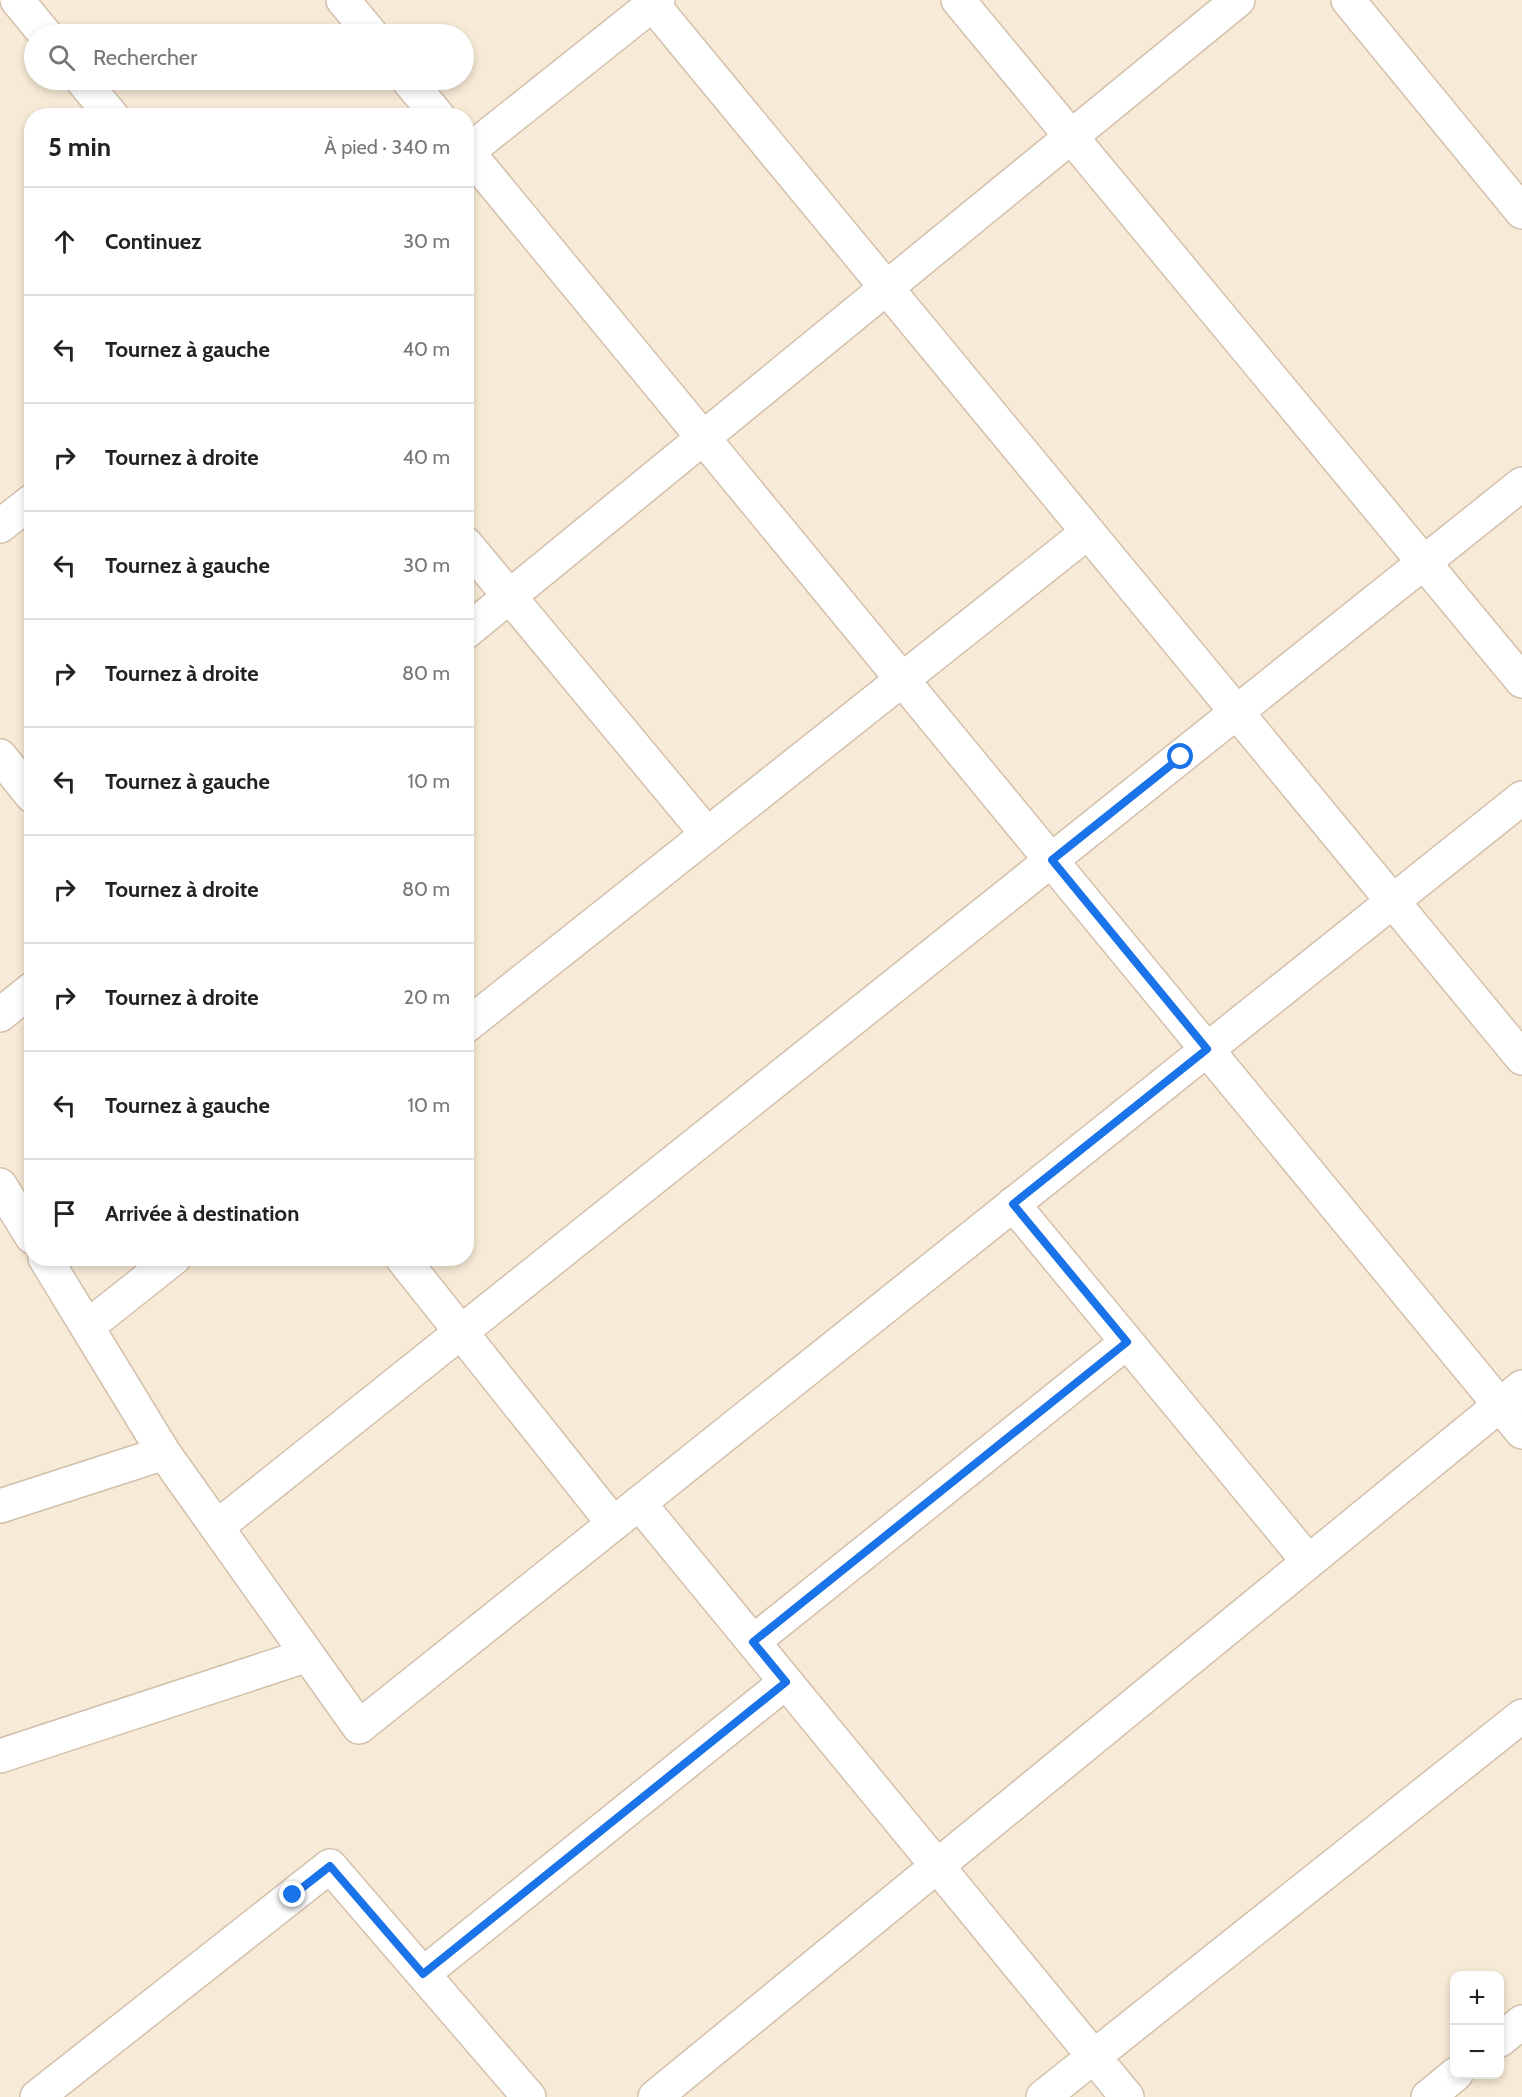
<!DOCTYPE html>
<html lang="fr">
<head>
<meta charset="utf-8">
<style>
	:root { --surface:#fff; --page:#f6f6f6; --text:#222; --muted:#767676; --line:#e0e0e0 }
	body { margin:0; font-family:Cabin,sans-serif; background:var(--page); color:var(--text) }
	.controls { position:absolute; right:18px; bottom:18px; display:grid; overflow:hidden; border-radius:12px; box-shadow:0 3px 9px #0003 }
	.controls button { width:54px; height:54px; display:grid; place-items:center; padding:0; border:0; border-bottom:2px solid var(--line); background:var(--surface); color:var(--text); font:30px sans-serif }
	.stop { position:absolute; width:18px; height:18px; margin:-14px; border:4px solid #1a73e8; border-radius:50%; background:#fff }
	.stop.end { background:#1a73e8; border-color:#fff; box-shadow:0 2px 6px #0008 }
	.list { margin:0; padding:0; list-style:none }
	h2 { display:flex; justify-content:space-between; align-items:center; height:78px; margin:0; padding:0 24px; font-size:26px }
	h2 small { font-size:20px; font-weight:400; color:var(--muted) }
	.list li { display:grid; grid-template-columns:39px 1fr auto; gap:18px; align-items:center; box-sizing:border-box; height:108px; padding:0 24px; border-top:2px solid var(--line) }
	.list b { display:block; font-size:22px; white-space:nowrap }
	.list em { font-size:20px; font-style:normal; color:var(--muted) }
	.icon { flex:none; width:33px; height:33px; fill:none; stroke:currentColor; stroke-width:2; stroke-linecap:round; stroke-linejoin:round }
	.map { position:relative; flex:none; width:1522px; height:2097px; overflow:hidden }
	.search { position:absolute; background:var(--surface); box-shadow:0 3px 9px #0003; left:24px; top:24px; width:450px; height:66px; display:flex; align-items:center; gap:15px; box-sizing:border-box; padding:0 21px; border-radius:33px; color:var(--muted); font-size:22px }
	.panel { position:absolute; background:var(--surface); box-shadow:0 3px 9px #0003; left:24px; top:108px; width:450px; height:1158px; border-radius:24px }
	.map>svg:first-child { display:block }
</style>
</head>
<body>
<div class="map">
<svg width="1522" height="2097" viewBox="0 0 1522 2097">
	<rect width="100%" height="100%" fill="#fff7e8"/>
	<path fill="#f7ead6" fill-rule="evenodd" d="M0 0H1522V2097H0ZM34 34H464V80H34ZM32 116H466V1258H32ZM1454 1976H1500V2074H1454Z"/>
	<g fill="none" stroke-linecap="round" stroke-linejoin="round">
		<g stroke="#d3c0ac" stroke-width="36">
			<path id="minor" d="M17 0 45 34
				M343 0 371 34
				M649 0 1522 1058
				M958 0 1522 681
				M1348 0 1522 212
				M82 80 112 116
				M408 80 438 116
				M466 150 1522 1432
				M466 153 658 0
				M0 526 32 501
				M466 544 707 834
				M466 632 1238 0
				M0 756 32 796
				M0 1015 32 989
				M466 1026 1088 532
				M0 1185 32 1237
				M1013 1204 1308 1561
				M45 1258 164 1453 359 1727 1522 798
				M402 1258 613 1523
				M87 1327 174 1258
				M639 1503 1127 2097
				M0 1506 164 1453
				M217 1527 1522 484
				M753 1642 1127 1342
				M0 1756 308 1655
				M423 1974 786 1682
				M1500 2040 1522 2022
				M37 2097 330 1866 529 2097
				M655 2097 1522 1387
				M1043 2097 1522 1716
				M1428 2097 1456 2074"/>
		</g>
		<use href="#minor" stroke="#fff" stroke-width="33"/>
	</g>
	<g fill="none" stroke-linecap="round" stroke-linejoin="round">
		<path stroke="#1a73e8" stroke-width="8" d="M293 1895 330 1866 423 1974 786 1682 753 1642 1127 1342 1013 1204 1207 1049 1052 860 1181 757"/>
	</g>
</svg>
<div class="controls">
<button>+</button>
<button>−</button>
</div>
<div class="stop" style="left:1181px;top:757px"></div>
<div class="stop end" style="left:293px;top:1895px"></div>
<div class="search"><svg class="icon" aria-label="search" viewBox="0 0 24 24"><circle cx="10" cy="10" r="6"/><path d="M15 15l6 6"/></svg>Rechercher</div>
<section class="panel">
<h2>5 min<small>À pied · 340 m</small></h2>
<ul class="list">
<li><svg class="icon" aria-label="ahead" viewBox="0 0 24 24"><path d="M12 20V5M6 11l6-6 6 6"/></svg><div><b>Continuez</b></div><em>30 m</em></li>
<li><svg class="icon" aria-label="left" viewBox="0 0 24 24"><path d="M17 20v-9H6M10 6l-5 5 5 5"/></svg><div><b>Tournez à gauche</b></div><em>40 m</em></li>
<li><svg class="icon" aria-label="right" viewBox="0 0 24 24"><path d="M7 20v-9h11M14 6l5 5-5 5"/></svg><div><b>Tournez à droite</b></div><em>40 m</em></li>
<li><svg class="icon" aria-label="left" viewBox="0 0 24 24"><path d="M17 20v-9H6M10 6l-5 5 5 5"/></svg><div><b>Tournez à gauche</b></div><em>30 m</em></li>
<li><svg class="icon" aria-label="right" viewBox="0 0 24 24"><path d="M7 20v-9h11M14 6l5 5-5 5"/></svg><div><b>Tournez à droite</b></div><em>80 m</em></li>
<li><svg class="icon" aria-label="left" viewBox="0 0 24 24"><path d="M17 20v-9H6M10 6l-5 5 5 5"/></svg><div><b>Tournez à gauche</b></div><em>10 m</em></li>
<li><svg class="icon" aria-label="right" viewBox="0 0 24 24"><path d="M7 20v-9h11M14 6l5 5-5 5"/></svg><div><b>Tournez à droite</b></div><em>80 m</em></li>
<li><svg class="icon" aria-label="right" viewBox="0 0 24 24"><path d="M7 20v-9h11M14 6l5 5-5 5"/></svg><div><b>Tournez à droite</b></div><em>20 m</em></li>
<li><svg class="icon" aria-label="left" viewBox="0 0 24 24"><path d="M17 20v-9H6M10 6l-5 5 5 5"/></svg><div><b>Tournez à gauche</b></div><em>10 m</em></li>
<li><svg class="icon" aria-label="arrive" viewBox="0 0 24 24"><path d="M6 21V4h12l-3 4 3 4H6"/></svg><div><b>Arrivée à destination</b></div></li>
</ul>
</section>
</div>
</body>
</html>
